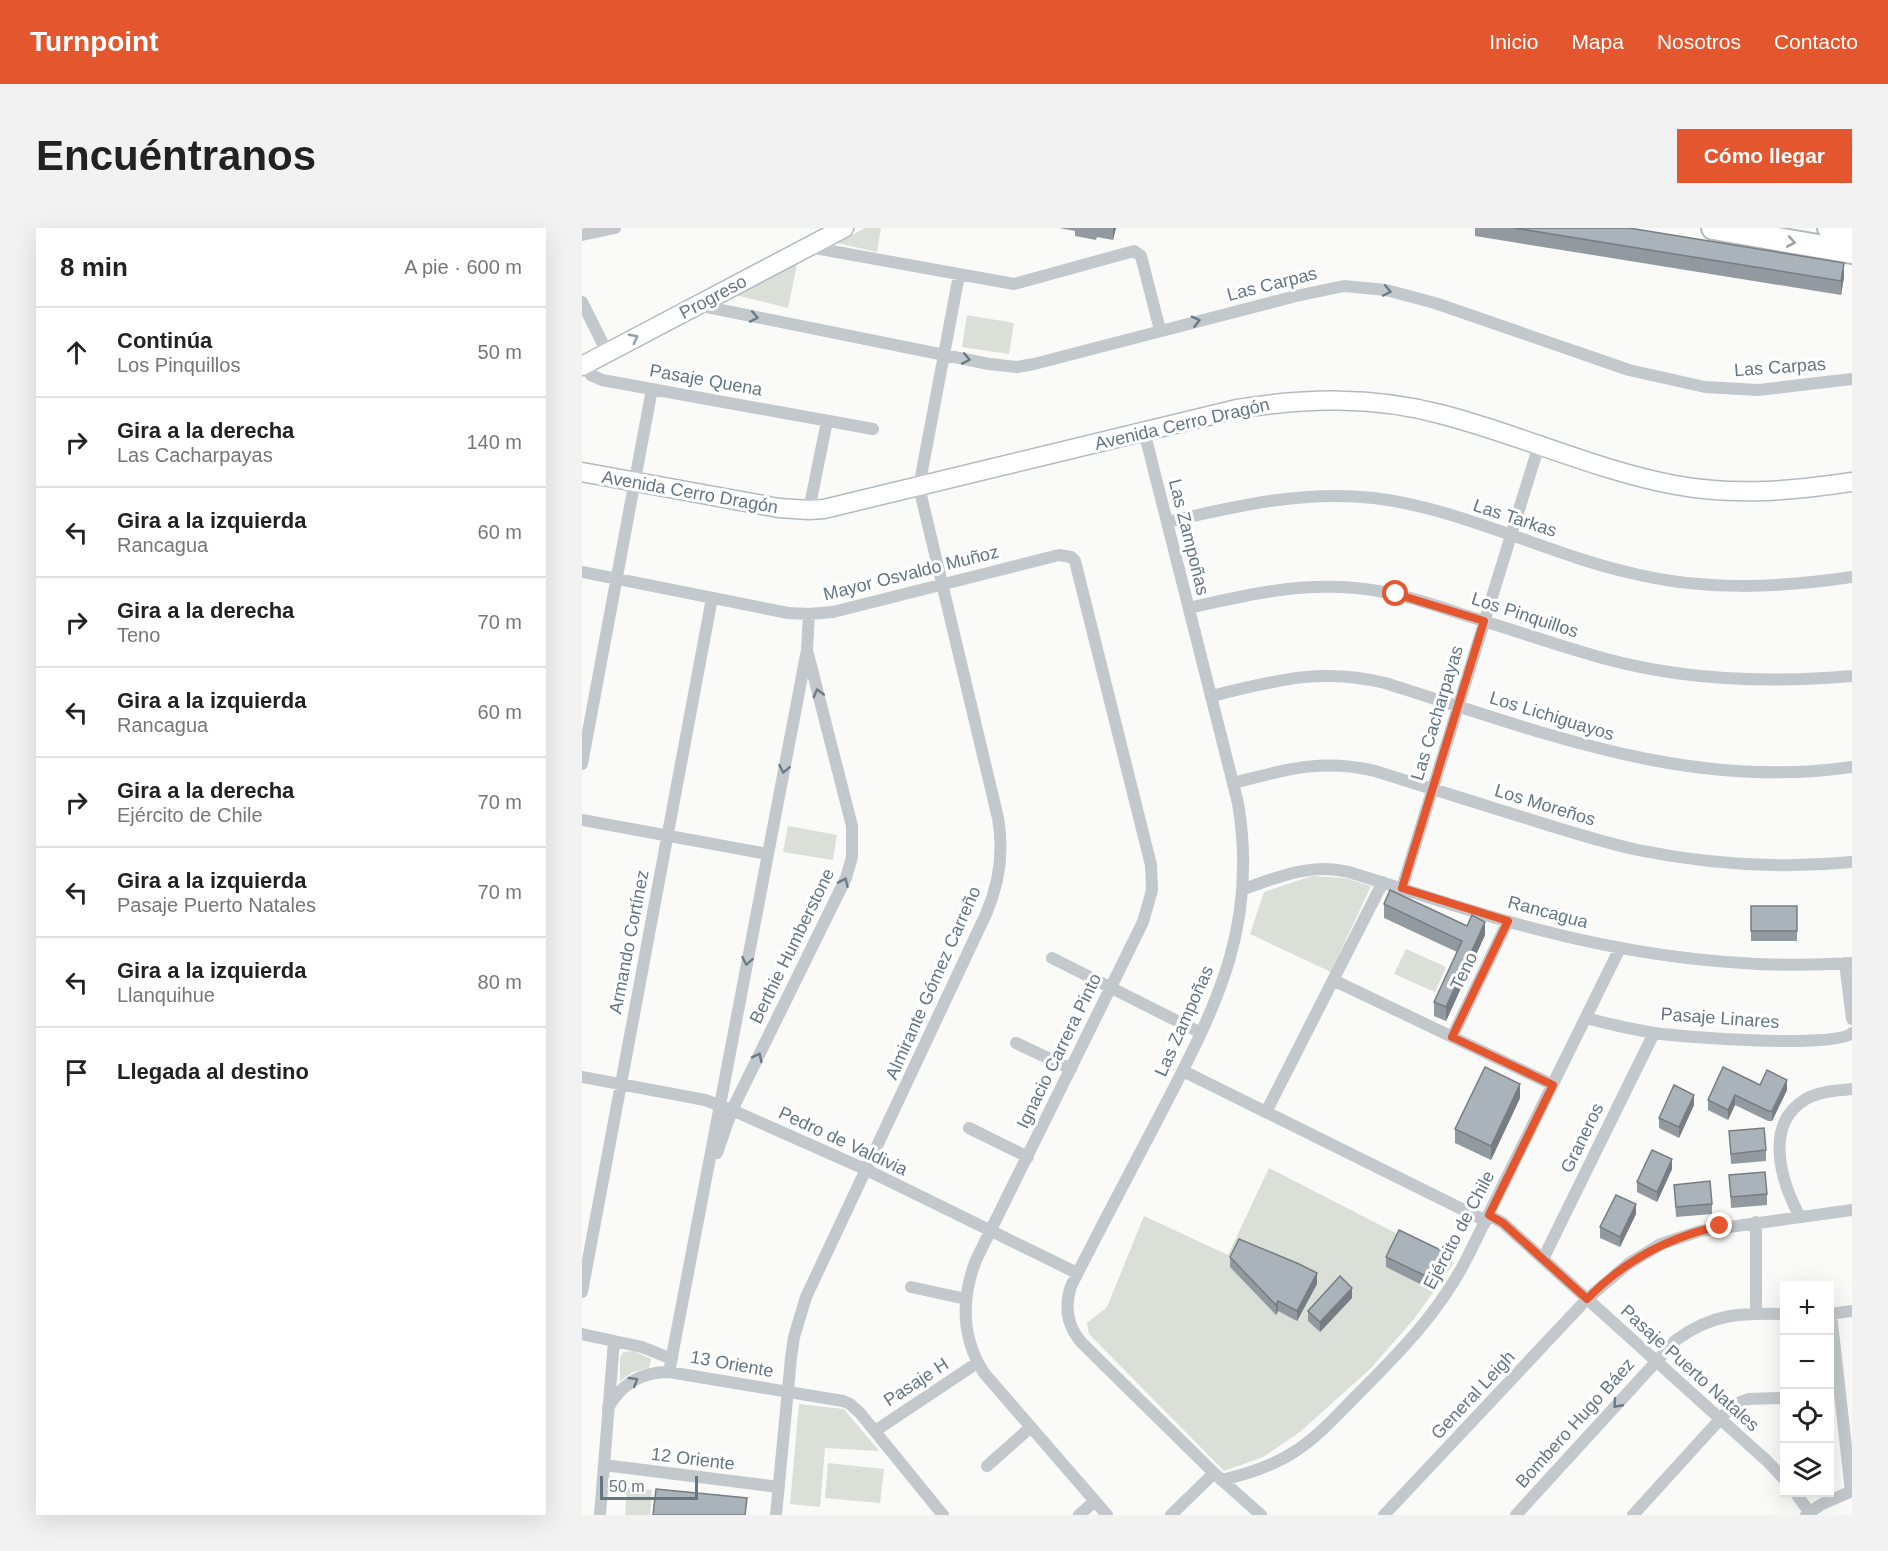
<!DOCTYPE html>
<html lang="es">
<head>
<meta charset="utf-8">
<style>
	:root { --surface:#fff; --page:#f2f2f2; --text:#222; --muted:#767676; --line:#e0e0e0; --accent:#e4572e }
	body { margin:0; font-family:Helvetica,sans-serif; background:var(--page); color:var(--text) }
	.controls { position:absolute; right:18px; bottom:18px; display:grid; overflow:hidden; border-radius:0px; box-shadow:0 6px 24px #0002 }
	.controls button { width:54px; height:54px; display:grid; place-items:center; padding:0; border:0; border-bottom:2px solid var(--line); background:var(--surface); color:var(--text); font:30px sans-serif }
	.scale { position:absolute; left:18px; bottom:15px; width:98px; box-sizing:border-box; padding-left:6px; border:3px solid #657683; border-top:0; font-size:16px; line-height:21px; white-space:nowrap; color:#657683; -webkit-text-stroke:4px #fff; paint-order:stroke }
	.stop { position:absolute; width:18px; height:18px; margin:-14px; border:4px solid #e4572e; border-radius:50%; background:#fff }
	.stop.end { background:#e4572e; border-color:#fff; box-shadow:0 2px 6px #0008 }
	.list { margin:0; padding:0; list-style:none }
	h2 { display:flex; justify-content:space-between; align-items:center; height:78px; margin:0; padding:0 24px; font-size:26px }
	h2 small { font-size:20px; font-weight:400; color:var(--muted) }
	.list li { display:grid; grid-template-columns:39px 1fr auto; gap:18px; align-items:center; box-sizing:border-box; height:90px; padding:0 24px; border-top:2px solid var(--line) }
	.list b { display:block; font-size:22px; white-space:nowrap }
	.list p { margin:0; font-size:20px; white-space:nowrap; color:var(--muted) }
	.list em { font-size:20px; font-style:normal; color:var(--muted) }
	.icon { flex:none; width:33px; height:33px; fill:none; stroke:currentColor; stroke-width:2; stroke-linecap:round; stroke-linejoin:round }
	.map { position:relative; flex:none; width:1270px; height:1287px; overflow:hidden; border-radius:0px }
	header { display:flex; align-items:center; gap:36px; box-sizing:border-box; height:84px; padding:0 30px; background:var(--accent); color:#fff }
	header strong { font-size:28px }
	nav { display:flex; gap:33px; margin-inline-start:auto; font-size:21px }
	.intro { display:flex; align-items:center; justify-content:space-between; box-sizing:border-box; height:144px; padding:0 36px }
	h1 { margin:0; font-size:42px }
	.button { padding:15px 27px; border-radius:0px; background:var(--accent); color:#fff; font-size:21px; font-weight:700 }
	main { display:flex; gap:36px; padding:0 36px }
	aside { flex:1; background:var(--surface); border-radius:0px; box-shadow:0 6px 24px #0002 }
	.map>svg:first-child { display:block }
</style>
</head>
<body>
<header>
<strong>Turnpoint</strong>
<nav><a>Inicio</a><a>Mapa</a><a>Nosotros</a><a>Contacto</a></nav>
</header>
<div class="intro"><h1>Encuéntranos</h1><a class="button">Cómo llegar</a></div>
<main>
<aside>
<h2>8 min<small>A pie · 600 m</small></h2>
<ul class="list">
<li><svg class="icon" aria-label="ahead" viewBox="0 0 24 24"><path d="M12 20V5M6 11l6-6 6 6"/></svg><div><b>Continúa</b><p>Los Pinquillos</p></div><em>50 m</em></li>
<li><svg class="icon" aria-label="right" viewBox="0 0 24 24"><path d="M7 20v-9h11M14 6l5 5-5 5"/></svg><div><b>Gira a la derecha</b><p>Las Cacharpayas</p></div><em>140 m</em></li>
<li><svg class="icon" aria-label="left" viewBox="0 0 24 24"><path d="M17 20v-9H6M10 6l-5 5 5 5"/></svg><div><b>Gira a la izquierda</b><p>Rancagua</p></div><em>60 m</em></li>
<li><svg class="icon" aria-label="right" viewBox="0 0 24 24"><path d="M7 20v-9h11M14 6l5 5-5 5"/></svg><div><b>Gira a la derecha</b><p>Teno</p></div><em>70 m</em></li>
<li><svg class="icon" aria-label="left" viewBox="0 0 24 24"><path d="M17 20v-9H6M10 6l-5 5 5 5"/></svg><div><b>Gira a la izquierda</b><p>Rancagua</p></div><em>60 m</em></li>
<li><svg class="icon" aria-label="right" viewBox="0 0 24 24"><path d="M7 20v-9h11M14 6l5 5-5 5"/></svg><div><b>Gira a la derecha</b><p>Ejército de Chile</p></div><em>70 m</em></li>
<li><svg class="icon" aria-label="left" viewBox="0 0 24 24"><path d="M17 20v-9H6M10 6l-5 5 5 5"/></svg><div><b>Gira a la izquierda</b><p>Pasaje Puerto Natales</p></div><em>70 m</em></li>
<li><svg class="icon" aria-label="left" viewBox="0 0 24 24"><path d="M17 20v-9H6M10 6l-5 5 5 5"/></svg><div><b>Gira a la izquierda</b><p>Llanquihue</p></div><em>80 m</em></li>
<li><svg class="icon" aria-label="arrive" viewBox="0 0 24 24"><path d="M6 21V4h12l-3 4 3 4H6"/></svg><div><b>Llegada al destino</b></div></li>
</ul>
</aside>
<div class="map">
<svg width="1270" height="1287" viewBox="0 0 1270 1287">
	<rect width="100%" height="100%" fill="#fafaf8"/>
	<path fill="#dadfd7" d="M283 0H299L295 24 255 15Z
		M216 31 206 80 145 65Z
		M385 87 432 95 427 126 380 119Z
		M206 598 255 607 251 632 201 624Z
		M730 648 763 650 789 658 749 744 668 706 682 664Z
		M824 721 864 739 853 764 812 746Z
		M687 940 872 1035 832 1091 788 1141 718 1204 681 1229 642 1243 507 1106 505 1095 525 1079 562 988 646 1027Z
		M52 1123 69 1131 67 1140 51 1144 38 1153V1130L41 1124Z
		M217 1176 262 1181 297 1223 243 1220 238 1279 208 1276Z
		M246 1235 302 1241 298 1275 243 1270Z
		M45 1260 70 1262 68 1287H43Z"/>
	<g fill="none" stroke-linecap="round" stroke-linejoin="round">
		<g stroke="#b3babf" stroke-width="21">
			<path id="secondary" d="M0 138 262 0
				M0 244 197 280 227 282 242 281 655 181C723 170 790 168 858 186 937 206 1013 242 1093 257 1152 268 1211 263 1270 254"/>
		</g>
		<g stroke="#b4b9bd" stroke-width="26">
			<path id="highway" d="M1131 0 1270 24
				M1247 0 1270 4"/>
		</g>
		<path stroke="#c3c8cc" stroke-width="12" d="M0 7 33 0
			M227 19 432 56 552 23 559 28 578 102
			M0 74 25 124
			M115 77 407 136 435 139 452 136 714 68 762 58 804 62 853 75 1047 142 1123 159 1176 162 1270 151
			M2 137 9 147 20 152 291 201
			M562 203 656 575C677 700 633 780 578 887 548 944 518 1001 489 1058 482 1079 485 1098 500 1115L632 1245 679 1287
			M227 282 245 193
			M585 294C654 278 721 262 792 270 881 281 962 325 1049 345 1122 363 1196 360 1270 349
			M0 344 206 385 227 386 251 384 477 327 489 329 493 333 569 637 570 662 561 694 394 1032C379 1071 379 1109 402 1145L525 1287
			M607 380C663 367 715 355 773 360 810 363 844 374 879 386 919 398 959 412 1000 424 1088 452 1179 456 1270 448
			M629 468C692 453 738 439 803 455 957 503 1105 563 1270 539
			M0 536 70 161
			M651 555C702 542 740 530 793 543 841 558 889 573 937 588 976 600 1015 613 1056 622 1125 636 1199 641 1270 634
			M0 592 185 626
			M820 660 957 217
			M662 661C698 648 729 635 767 644 829 663 891 685 954 701 1057 728 1164 742 1270 735
			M470 730 619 805
			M1263 735 1270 791
			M751 752 971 857
			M1004 790C1026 796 1049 801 1072 805 1101 809 1254 821 1270 805
			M870 809 926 693
			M434 815 489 841
			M601 843 904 993
			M0 849 123 872 150 882 285 942 495 1045
			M684 884 801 654
			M387 900 446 929
			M135 925 150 882 264 650 270 629V598L226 426
			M907 987 921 995 1185 1233 1202 1251
			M1218 989C1199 954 1181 896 1224 871 1238 863 1255 863 1270 861
			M1174 994V1085
			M961 1031 1072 805
			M329 1059 384 1071
			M0 1064 130 370
			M1248 1086 1270 1083
			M1249 1086 1269 1263
			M0 1106 60 1119 90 1131
			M87 1144 225 422 227 386
			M26 1180C39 1156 60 1144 87 1144L261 1173 268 1176 278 1185 361 1287
			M293 1203 395 1135
			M22 1237 197 1259
			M405 1238 449 1199
			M639 1252C666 1246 692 1238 715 1222 739 1206 758 1184 779 1163 819 1123 857 1084 884 1032L1038 720
			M1213 1264 1227 1284
			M18 1287 32 1113
			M194 1287 209 1130 212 1109 224 1069 404 686C418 654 422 624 416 590L337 259 377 47
			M497 1287 513 1273
			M589 1287 632 1245
			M802 1287 1005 1071 1046 1036 1079 1016 1118 1003 1270 982
			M934 1287 1094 1112C1131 1085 1159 1085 1202 1086
			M1051 1287 1151 1177 1166 1171 1202 1170
			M1224 1287 1240 1276 1270 1263"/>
		<use href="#secondary" stroke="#fff" stroke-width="18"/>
		<use href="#highway" stroke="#fff" stroke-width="22"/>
	</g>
	<path fill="#929a9f" d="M477 0H534L531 12 515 9 514 12 493 8V3Z
		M893 0H1047L1262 49 1259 67 893 8Z
		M802 676 903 707 864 793 852 788V774L875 724 802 690Z
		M1169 678H1215V713H1169Z
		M1178 857 1205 862 1190 893H1186L1153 877 1146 892 1126 882V872Z
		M938 870 909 932 873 915V901Z
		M1112 877 1097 910 1077 900V890Z
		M1147 903 1184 922V933L1149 936Z
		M1090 941 1075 974 1055 964V954Z
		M1147 947 1185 966V977L1149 980Z
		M1092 957 1130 976V986L1094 989Z
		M1054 986 1038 1019 1018 1010V999Z
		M648 1029 735 1056 715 1093 696 1083 694 1087 648 1039Z
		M804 1029 863 1035 850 1062 804 1039Z
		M770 1070 738 1104 726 1093V1083Z"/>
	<path fill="#777d82" d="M531 0H534L531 12Z
		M1262 35V49L1259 67V53Z
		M903 694V707L864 793V779Z
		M1205 852V862L1190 893V883Z
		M938 856V870L909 932V918Z
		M1112 867V877L1097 910V899Z
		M1153 867V877L1146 892V882Z
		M1090 931V941L1075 974V964Z
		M1054 976V986L1038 1019V1009Z
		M863 1024V1035L850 1062V1051Z
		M735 1045V1056L715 1093V1083Z
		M770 1060V1070L738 1104V1094Z
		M696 1073V1083L694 1087V1077Z"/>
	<path fill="#aab3b9" stroke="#777d82" stroke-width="1.5" d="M932 0H1047L1262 35 1259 53Z
		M808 662 885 698 890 687 903 694 864 779 852 774 880 713 802 676Z
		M1169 678H1215V703H1169Z
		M903 839 938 856 909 918 873 901Z
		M1141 839 1178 857 1185 842 1205 852 1190 883H1186L1153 867 1146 882 1126 872Z
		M1092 857 1112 867 1097 899 1077 890Z
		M1182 900 1184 922 1149 926 1147 903Z
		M1070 922 1090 931 1075 964 1055 954Z
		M1183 944 1185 966 1149 969 1147 947Z
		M1128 953 1130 976 1094 979 1092 957Z
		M1034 967 1054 976 1038 1009 1018 999Z
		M817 1002 863 1024 850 1051 804 1029Z
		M657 1011 717 1036 735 1045 715 1083 696 1073 694 1077 648 1029Z
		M758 1048 770 1060 738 1094 726 1083Z
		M74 1261 165 1270 163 1287H71Z"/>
	<defs><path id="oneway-chevron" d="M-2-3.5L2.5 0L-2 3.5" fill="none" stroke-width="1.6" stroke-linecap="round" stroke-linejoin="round" transform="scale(1.5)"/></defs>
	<g stroke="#939fa8">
		<use href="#oneway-chevron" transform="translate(1209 14) rotate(10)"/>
		<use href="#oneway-chevron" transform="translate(52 110) rotate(-28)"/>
	</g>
	<g stroke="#6a7a87">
		<use href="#oneway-chevron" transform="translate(805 63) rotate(11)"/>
		<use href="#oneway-chevron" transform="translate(172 89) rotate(11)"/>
		<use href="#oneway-chevron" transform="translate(614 93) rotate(-14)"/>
		<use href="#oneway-chevron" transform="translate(384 131) rotate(11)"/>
		<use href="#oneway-chevron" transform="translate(236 465) rotate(-105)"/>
		<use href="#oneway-chevron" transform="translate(202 541) rotate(101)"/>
		<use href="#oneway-chevron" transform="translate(262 654) rotate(-66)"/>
		<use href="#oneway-chevron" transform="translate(165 733) rotate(101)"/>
		<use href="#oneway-chevron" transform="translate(176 829) rotate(-64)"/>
		<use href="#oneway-chevron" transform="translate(52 1153) rotate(-31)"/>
		<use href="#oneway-chevron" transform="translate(1035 1176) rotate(132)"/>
	</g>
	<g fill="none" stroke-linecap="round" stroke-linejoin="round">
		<path stroke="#e4572e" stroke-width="8" d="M814 366 902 393 820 660 926 693 870 809 971 857 907 987 921 995 1005 1071C1043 1032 1086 1009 1138 998"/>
	</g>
	<g text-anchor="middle" stroke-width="6" stroke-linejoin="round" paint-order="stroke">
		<g font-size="18" fill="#657683" stroke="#fff">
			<text transform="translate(690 56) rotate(-14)" y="6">Las Carpas</text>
			<text transform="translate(131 69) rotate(-28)" y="6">Progreso</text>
			<text transform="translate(1198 139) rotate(-4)" y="6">Las Carpas</text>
			<text transform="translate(124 152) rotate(10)" y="6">Pasaje Quena</text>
			<text transform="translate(600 196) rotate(-13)" y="6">Avenida Cerro Dragón</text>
			<text transform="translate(108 264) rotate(10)" y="6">Avenida Cerro Dragón</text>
			<text transform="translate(933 290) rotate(18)" y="6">Las Tarkas</text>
			<text transform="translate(607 309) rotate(76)" y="6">Las Zampoñas</text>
			<text transform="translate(329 345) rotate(-14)" y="6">Mayor Osvaldo Muñoz</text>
			<text transform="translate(943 387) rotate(18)" y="6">Los Pinquillos</text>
			<text transform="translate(855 485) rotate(-73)" y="6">Las Cacharpayas</text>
			<text transform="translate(970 488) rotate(17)" y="6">Los Lichiguayos</text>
			<text transform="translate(963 577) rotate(17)" y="6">Los Moreños</text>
			<text transform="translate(966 684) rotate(15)" y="6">Rancagua</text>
			<text transform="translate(47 714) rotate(-79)" y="6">Armando Cortínez</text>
			<text transform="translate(210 718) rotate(-64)" y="6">Berthie Humberstone</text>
			<text transform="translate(882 743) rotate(-64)" y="6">Teno</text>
			<text transform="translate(351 755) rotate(-66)" y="6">Almirante Gómez Carreño</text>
			<text transform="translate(1138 790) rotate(4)" y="6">Pasaje Linares</text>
			<text transform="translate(602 793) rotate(-66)" y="6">Las Zampoñas</text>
			<text transform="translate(477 823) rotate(-64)" y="6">Ignacio Carrera Pinto</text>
			<text transform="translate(1000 910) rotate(-64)" y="6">Graneros</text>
			<text transform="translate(261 913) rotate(25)" y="6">Pedro de Valdivia</text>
			<text transform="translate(877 1002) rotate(-62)" y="6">Ejército de Chile</text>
			<text transform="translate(150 1136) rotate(10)" y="6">13 Oriente</text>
			<text transform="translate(1108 1140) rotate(42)" y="6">Pasaje Puerto Natales</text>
			<text transform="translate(334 1154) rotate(-33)" y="6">Pasaje H</text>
			<text transform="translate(891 1167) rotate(-47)" y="6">General Leigh</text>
			<text transform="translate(993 1195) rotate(-48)" y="6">Bombero Hugo Báez</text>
			<text transform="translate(111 1231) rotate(7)" y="6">12 Oriente</text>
		</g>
	</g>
</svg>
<div class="controls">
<button>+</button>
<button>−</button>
<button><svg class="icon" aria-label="locate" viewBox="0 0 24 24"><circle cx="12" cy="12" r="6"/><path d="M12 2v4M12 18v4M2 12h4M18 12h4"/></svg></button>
<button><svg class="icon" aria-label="layers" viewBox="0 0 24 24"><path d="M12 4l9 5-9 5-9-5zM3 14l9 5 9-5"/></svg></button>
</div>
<div class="scale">50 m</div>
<div class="stop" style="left:814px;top:366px"></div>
<div class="stop end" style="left:1138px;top:998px"></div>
</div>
</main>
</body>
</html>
